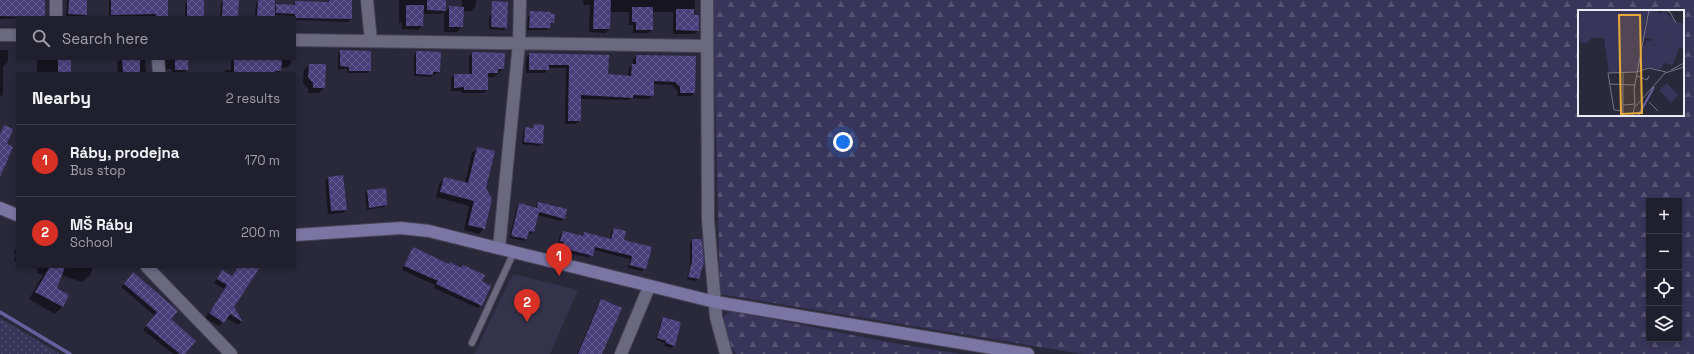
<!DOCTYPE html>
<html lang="en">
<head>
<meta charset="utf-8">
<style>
	:root { --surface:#201f2d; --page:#2d2c39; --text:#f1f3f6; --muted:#a2a2aa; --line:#3d3d49; --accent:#d93025 }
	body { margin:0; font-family:"Space Grotesk",sans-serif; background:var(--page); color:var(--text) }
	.controls { position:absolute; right:12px; bottom:12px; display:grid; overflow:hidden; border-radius:0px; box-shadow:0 2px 6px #0003 }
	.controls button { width:36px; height:36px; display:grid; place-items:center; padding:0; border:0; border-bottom:1px solid var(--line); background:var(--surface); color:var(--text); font:20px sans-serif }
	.you { position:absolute; left:843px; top:142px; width:14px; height:14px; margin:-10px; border:3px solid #fff; border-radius:50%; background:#1a73e8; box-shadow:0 0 0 6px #1a73e833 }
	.badge { display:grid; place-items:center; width:26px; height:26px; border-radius:50%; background:var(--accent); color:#fff; font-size:13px; font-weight:700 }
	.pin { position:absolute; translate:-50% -33px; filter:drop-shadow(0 1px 2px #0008) }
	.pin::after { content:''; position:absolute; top:21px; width:14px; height:12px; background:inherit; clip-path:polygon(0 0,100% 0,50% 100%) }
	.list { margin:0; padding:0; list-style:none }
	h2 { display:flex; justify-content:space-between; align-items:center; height:52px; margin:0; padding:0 16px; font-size:17px }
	h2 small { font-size:13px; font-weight:400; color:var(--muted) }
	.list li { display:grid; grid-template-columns:26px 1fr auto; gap:12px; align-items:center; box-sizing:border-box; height:72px; padding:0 16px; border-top:1px solid var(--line) }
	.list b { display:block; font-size:15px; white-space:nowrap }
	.list p { margin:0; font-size:13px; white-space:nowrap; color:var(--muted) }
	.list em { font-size:13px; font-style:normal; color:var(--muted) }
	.icon { flex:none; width:22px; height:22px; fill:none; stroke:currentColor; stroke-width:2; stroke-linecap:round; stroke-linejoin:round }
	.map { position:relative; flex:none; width:1694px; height:354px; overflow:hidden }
	.search { position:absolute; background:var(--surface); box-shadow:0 2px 6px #0003; left:16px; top:16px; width:280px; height:44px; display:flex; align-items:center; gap:10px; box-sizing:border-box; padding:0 14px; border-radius:0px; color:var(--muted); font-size:15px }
	.panel { position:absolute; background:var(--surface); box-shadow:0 2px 6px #0003; left:16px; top:72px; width:280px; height:196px; border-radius:0px }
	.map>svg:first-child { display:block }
</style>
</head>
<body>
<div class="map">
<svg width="1694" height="354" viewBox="0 0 1694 354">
	<defs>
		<pattern id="green-dots" width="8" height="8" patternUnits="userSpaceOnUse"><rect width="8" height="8" fill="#39355a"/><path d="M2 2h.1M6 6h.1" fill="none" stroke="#565272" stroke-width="1.8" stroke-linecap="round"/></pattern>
		<pattern id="forest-firs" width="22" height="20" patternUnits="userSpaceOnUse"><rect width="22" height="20" fill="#39355a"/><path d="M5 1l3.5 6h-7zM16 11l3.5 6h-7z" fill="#565272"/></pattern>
		<pattern id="building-cross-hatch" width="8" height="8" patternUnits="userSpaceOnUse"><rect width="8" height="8" fill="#483f7a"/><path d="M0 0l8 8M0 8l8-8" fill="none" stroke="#635b8e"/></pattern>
	</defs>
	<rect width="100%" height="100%" fill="#2a293c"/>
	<path fill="#35334c" d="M513 274 578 290 550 354H474Z"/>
	<path fill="url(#green-dots)" d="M0 318 60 354H0Z"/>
	<path fill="url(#forest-firs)" fill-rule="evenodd" d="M713 0H1694V354H1083L720 294ZM1579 11H1683V115H1579ZM1649 201H1679V339H1649Z
		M731 311 893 343 960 354H736C728 342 723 330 724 316Z"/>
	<path fill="#0007" d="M0 0H44V17L0 19Z
		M67 0H86V14L83 17 66 16Z
		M109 0H167V16L109 17Z
		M188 0 203 16 201 17H185V3Z
		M329 0H351V19L348 22 295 20V17L293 16 274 15V17H255L256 3 258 1 274 8 277 5H293L295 2H327Z
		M399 0H445V12L450 7 462 8V0H476V6L471 11H463L462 26 457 32H444V11L441 14H423L422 26 418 30 402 29V23H399Z
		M583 0H695L694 16 698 31 694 34H673V12H652V30L648 33H633V25H629V12H610L609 29 605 33 589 32 590 5H584Z
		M223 1 237 17H220L221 3Z
		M492 14 506 27 504 30 489 29V17Z
		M530 15 553 23 547 30H527L528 17Z
		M0 50H8V62L3 67V94L0 97Z
		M341 51 370 70 367 73H347V69H338V53Z
		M416 52 439 72 430 77 414 76V55Z
		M473 53 503 69 494 77H487V90L484 93H461V91H451V78L455 75H469V57Z
		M529 54 607 75 628 76 629 68 633 65V60L636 56 695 57 694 93 691 96H677L678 91 672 85 653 84V95L649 99 631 98 628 100 580 99V121L576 124H565L566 68H548L545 73H526V58Z
		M37 59H70V71L68 73H37Z
		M121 59H145L146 73H118L117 62Z
		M166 59H187V69L184 73H172V69H166Z
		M231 59H291V63L287 67 280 68V73H223L226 70H231Z
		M309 65 324 88 319 93H308V89L303 83 304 70Z
		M534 125 542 144 539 146 522 144 523 131 525 128 531 129Z
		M478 148 485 188 484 228 479 234 464 230 469 206 436 197 439 184 444 178 465 183 472 153Z
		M328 178 346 210 343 213 328 214 325 181Z
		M368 190 386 205 384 207 367 210 365 193Z
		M538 203 564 218 561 221 537 215 533 231 531 234 528 233 524 241 509 238 517 207 519 204 535 208Z
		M615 229 625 232 623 241 650 248 645 269V267L629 263 630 259 594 250 589 258 560 251 561 245 558 244 560 235 563 232 581 236 584 233 610 239 611 232Z
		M693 240 698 279 696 281 687 279 690 264V242Z
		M17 245V262L14 261 16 255 14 254Z
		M413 248 461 269 481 282V305L478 308 434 288 435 285 402 270Z
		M628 265 644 269 642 271 628 268Z
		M31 267H93L90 275 82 282 61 275 56 289 68 296 62 307 55 314 29 299 43 275 37 273 38 269Z
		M238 267H259L233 307 241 322 238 325 226 318 219 326 205 318 224 289 214 283 223 271 231 277Z
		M130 277 169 319 184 354H173L143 330 155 316 121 287Z
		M602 300 601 354H577L599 302Z
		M663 318 674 345 671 348 664 346 665 343 656 340 661 320Z"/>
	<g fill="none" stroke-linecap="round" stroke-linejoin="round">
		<path stroke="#67609e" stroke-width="3.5" d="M0 312 70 354"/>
	</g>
	<path fill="url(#building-cross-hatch)" d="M0 0H45V17L0 16Z
		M69 0H87V15L68 14Z
		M111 0H168V17L156 16V14L111 15Z
		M187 0H204V16H187Z
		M223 0H239L238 17H222Z
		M258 0H275V17H257Z
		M329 0H352V19L295 18V14L276 13V4L295 5V1L329 2Z
		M427 0H446V11L427 10Z
		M594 0H611L610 29H593Z
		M492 1 508 2 507 28 491 27Z
		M406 5H424L423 26H406Z
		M449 6 464 7 463 27H449Z
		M632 7H653V30H636V22H632Z
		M676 9H694V15H699V31L676 30Z
		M530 11 551 12V14H555L554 23H551L550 28H529Z
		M340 50 371 51V71H349V67L340 66Z
		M416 51 441 52 440 72H433V75L416 74Z
		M472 52 505 53 504 69H498V73H488V90H464V87L454 88V74H472Z
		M529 53 609 55 608 74 631 76 632 64H636V55L696 56 695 93H680V87L675 82 654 81V96L633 95V98L581 95V121H568L569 65H549V70H529Z
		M58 59H71V72H58Z
		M122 59H140V73H123Z
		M175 59H188V70H175Z
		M234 59H282L281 71H275V73H234Z
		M309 64H326L325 88H313V83L308 77Z
		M534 124 544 125 543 144 524 142 525 127 533 128Z
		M4 125 13 129 7 144 13 147 0 177V135Z
		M477 147 495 151 486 188 492 199 485 229 468 225 474 201 440 192 444 177 468 183Z
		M343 175 347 210 331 211 328 177Z
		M386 188 387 205 369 208 367 190Z
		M538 202 567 209 565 219 539 212 534 232 529 231 527 239 511 236 519 203 537 208Z
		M614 228 626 231 624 240 652 247 646 269 630 265 632 256 595 247 593 256 562 248 564 242 560 241 563 231 583 236 584 232 611 239Z
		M692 239H702L704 262 699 279 688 277 692 261Z
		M413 247 449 264 450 262 461 268 463 265 485 275 482 281 491 286 482 306 436 284 438 281 404 266Z
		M50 267H65L57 288 69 295 63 307 35 292Z
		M238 267H260L234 307 243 322 230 314 224 323 209 313 227 285 217 279 222 270 232 276Z
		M133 272 178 311 171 319 196 341 185 354H180L146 326 157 312 124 284Z
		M601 299 622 308 602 354H578Z
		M663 317 681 322 675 346 666 343V341L657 338Z"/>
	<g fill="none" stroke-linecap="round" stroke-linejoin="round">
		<g stroke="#474556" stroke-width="8">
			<path id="lane" d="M472 343 514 252"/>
		</g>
		<g stroke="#474556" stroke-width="14">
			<path id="street" d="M367 0 371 41
				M707 0 708 220 716 317 726 354
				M56 17V0
				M0 35H17
				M295 40 707 46
				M158 59 159 73
				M499 248 519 43 520 0
				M147 267 231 354
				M621 354 649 287"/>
		</g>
		<g stroke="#474556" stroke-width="14">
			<path id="secondary" d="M0 208 17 215
				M295 235 401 228 429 231 715 302 1028 354"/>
		</g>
		<use href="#lane" stroke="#6b6980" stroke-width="6"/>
		<use href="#street" stroke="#6b6980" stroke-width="12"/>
		<use href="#secondary" stroke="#7b75a3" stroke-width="12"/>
	</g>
	<g transform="translate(1578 10)">
		<rect width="106" height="106" fill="#2a293c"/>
		<path d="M77 17 95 25 91 37 73 34ZM89 73 100 85 93 93 81 80Z" fill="#39355a"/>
		<path d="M0 0H70L59 62 31 63 26 28H14L8 33H3L0 26ZM71 0H78L82 4 86 0 98 12 106 13V37L101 38 95 55 86 53 83 59 69 57 60 61 65 35H67L68 30 74 31 73 34 91 37 95 25 77 18 74 29 66 28Z" fill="#39355a"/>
		<path fill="none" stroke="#67609e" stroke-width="2" d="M60 106 76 77"/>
		<path fill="none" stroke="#777687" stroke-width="1" d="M87 0 92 2 98 13M93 60 106 53M45 63V106M59 66 69 70 71 66M32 74 57 75M71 92 80 101M45 95 57 94M58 96 87 63 106 57M45 101 36 100 30 63 59 62 71 58 88 62M54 106 57 96 56 79 71 0"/>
		<path fill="#e9ab38" fill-opacity="0.15" stroke="#e9ab38" stroke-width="2" d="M41 5H62L64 103 43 104Z"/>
		<rect width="106" height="106" fill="none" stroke="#ebeaf7" stroke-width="2"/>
	</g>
</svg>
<div class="controls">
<button>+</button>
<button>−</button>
<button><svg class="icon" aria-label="locate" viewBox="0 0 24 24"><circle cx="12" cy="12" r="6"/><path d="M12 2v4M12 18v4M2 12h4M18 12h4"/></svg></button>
<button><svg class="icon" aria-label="layers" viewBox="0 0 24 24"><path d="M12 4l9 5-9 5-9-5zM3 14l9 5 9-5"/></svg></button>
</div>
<div class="you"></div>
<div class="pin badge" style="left:559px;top:276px">1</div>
<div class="pin badge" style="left:527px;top:322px">2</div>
<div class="search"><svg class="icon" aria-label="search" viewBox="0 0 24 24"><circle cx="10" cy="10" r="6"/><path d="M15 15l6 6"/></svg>Search here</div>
<section class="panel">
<h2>Nearby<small>2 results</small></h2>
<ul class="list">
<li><span class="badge">1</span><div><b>Ráby, prodejna</b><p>Bus stop</p></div><em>170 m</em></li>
<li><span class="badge">2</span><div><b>MŠ Ráby</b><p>School</p></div><em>200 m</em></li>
</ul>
</section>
</div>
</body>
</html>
